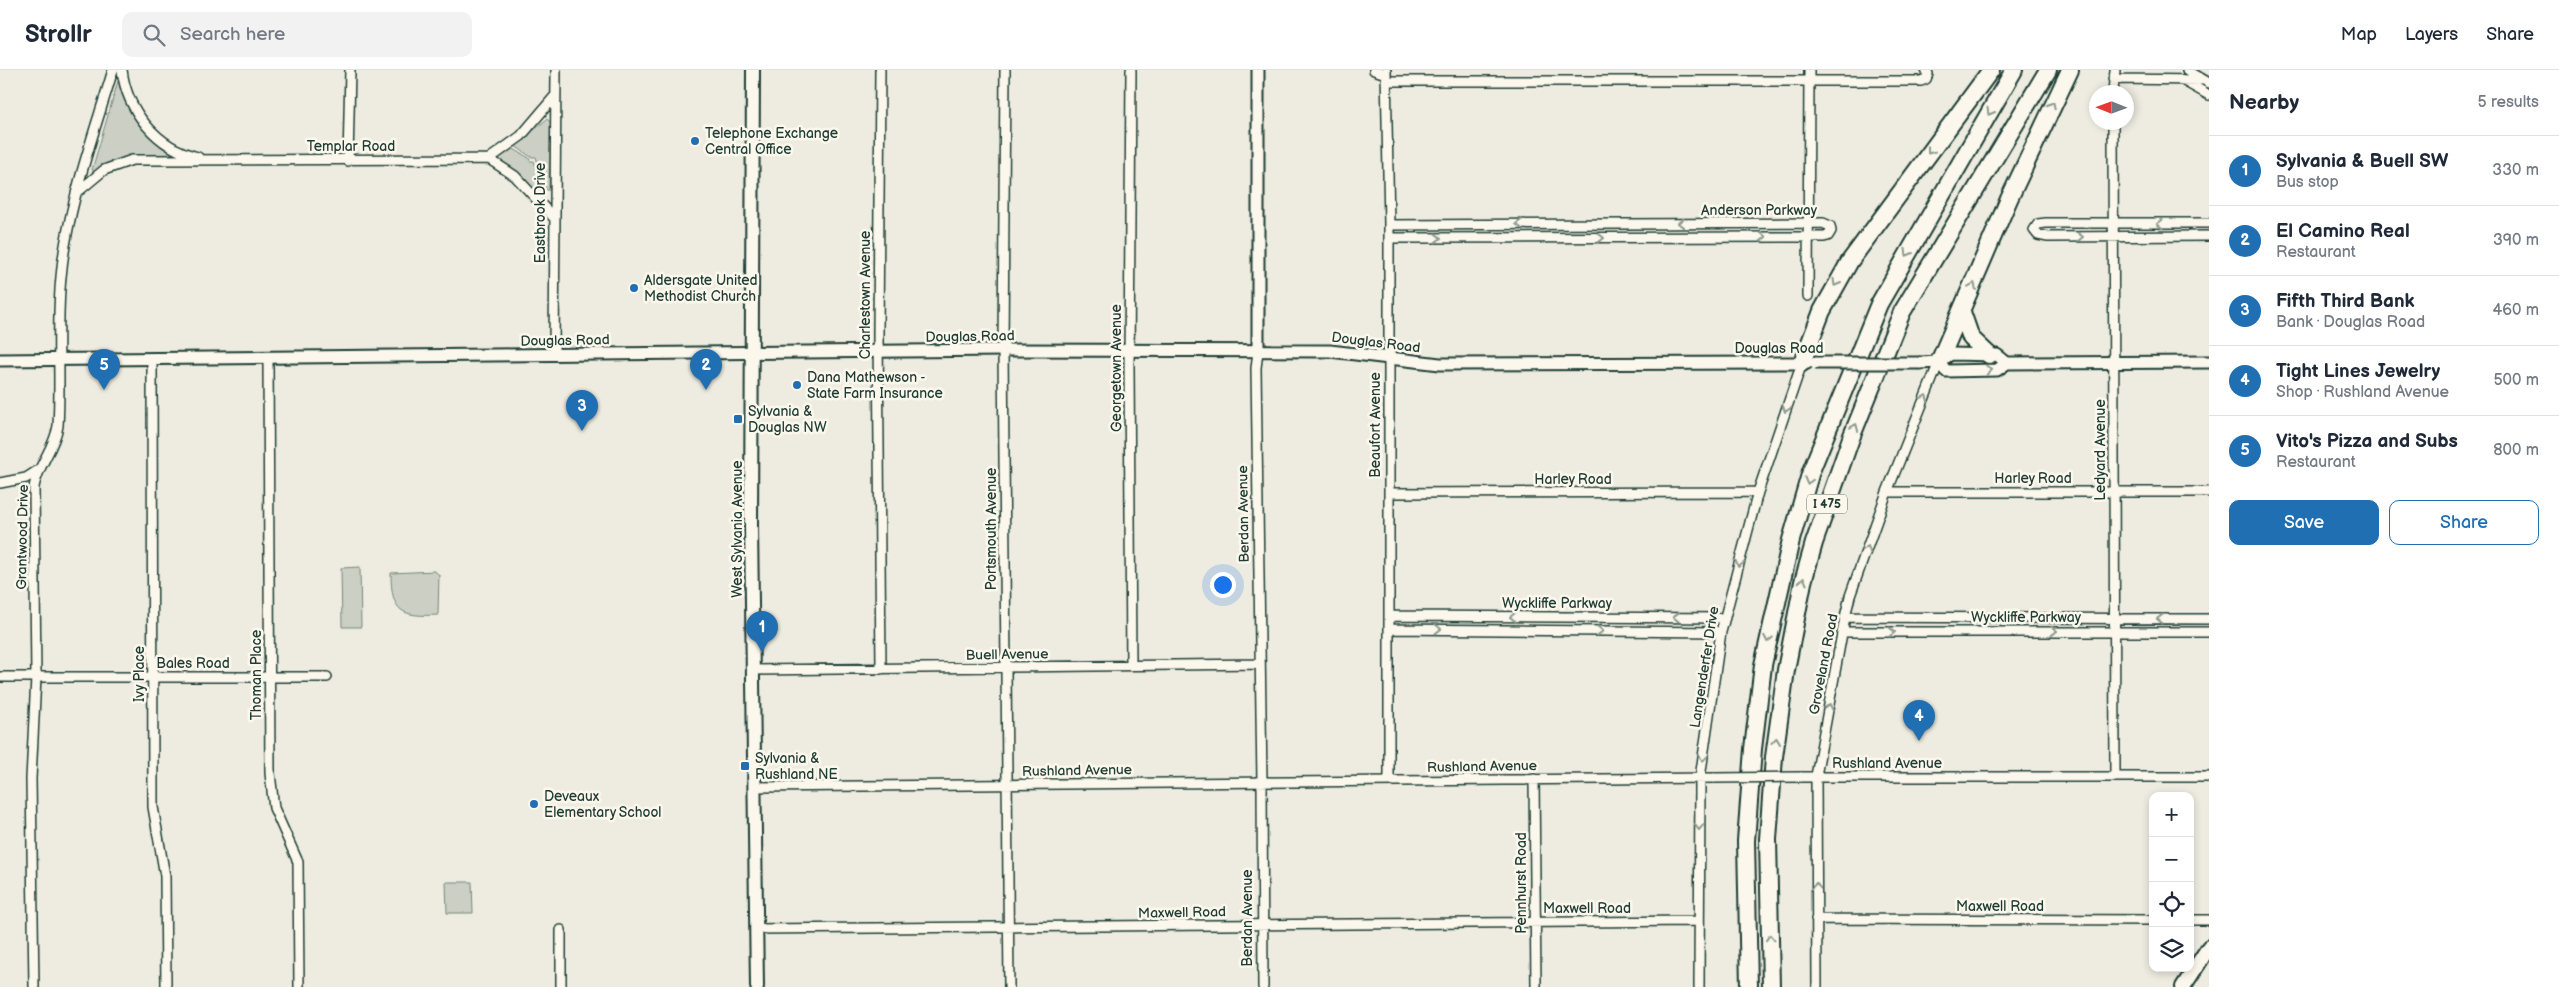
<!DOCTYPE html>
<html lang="en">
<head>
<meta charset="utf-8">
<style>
	:root { --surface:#fff; --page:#f2f2f3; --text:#1f2937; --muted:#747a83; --line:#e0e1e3; --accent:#1f6fb2 }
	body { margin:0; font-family:"Balsamiq Sans",sans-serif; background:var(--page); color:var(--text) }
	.controls { position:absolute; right:15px; bottom:15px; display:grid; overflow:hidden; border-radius:10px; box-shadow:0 2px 8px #0003 }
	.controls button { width:45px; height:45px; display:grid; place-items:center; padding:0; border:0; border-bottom:1px solid var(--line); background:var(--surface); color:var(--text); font:25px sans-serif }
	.compass { position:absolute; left:2089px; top:15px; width:45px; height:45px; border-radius:50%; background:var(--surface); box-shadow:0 2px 8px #0003; rotate:271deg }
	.you { position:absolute; left:1222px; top:514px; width:18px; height:18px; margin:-12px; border:4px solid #fff; border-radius:50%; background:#1a73e8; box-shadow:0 0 0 8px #1a73e833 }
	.badge { display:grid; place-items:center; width:32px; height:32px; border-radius:50%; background:var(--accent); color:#fff; font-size:16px; font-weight:700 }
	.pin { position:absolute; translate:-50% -41px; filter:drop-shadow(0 1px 2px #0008) }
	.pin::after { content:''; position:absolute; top:26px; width:18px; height:15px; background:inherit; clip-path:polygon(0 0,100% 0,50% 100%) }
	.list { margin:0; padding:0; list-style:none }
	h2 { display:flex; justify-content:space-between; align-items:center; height:65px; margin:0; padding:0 20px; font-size:21px }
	h2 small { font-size:16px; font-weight:400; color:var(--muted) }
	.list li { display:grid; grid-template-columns:32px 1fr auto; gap:15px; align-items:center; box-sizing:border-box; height:70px; padding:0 20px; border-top:1px solid var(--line) }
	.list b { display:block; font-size:19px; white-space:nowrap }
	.list p { margin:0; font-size:16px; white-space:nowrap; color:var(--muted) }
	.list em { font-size:16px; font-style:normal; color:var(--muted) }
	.actions { display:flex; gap:10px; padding:15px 20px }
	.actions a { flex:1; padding:11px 0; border:1px solid var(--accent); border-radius:10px; text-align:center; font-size:18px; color:var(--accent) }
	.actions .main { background:var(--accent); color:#fff }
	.icon { flex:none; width:28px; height:28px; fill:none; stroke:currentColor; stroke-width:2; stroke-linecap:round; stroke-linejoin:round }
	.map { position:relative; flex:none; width:2209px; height:917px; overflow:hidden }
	header { display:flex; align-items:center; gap:30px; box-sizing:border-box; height:70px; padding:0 25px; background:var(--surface); border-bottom:1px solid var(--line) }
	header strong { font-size:24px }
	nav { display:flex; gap:28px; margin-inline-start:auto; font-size:18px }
	.search { width:350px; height:45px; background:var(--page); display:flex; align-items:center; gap:12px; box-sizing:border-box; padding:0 18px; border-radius:10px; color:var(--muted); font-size:19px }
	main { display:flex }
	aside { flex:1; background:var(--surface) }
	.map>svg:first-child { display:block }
</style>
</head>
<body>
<header>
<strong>Strollr</strong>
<div class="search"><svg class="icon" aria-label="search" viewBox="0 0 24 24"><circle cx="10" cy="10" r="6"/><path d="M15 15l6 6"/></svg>Search here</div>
<nav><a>Map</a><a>Layers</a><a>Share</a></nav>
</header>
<main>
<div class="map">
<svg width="2209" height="917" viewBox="0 0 2209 917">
	<rect width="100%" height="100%" fill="#eeece1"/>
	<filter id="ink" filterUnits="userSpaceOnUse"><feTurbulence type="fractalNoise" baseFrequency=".02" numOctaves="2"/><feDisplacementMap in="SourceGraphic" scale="10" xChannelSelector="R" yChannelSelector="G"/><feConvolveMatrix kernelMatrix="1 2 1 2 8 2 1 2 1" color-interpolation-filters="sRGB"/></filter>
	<g filter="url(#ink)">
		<path fill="#cbcfc4" stroke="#75867c" d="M120 10 127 29 171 81 170 85C142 85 118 85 95 102L92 100 118 11Z
			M547 49 551 53 549 120H546L536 87H531L515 76Z
			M512 78 529 88 530 91H534L544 121 538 123 519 104 495 89 497 86Z
			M360 497 361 557H342L341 498Z
			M435 501 439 505 438 545C402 547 391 543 391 503Z
			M446 812H472L473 843H447Z"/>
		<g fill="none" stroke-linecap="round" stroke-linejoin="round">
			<g stroke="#1f3d34" stroke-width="12">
				<path id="minor" d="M122 0C127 41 157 78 198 87
					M880 0 878 265 881 599
					M1005 0 1003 280 1009 917
					M1131 0 1129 297 1131 596
					M1374 0 1386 4
					M1386 0 1389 155V711
					M2187 0 2209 13
					M2113 9 2203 10
					M1386 11H1921L1926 9 1928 4 1926 0
					M2184 11 2209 25
					M2113 22 2115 0
					M2113 52 2115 707
					M489 89 521 66 555 26
					M348 91 350 0
					M80 120 104 100 132 90 489 89 515 106 554 148
					M2209 153H2046L2038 154 2034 160 2038 165 2048 167 2209 166
					M1389 168 1824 167 1828 166 1831 161 1830 156 1823 153 1389 155
					M1808 226 1809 0
					M1258 281 1256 298 1262 712 1263 917
					M554 285 556 0
					M268 288 270 703 274 738 298 792 299 917
					M152 289 153 737 165 806 166 917
					M0 413 26 408 40 399
					M1887 422H2209
					M1389 423 1758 422
					M1389 546 1725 548
					M1845 547 2209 549
					M1389 559 1721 562
					M1843 562H2209
					M754 600 1260 594
					M0 607H327
					M1800 707H2209
					M1534 709 1536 917
					M755 717 1715 708
					M1816 849 2153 850
					M2190 850H2209
					M756 859 1697 851
					M561 860V917
					M34 917 31 709 36 607 34 417C38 394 54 380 58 356 61 307 56 257 61 207 67 137 93 67 113 0
					M1699 917 1700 708 1721 562 1758 422 1802 293
					M1817 917 1816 706 1845 547 1850 526 1887 422 1939 292"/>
			</g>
			<g stroke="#1f3d34" stroke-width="15">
				<path id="tertiary" d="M1258 281V0
					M0 290 1003 280 1330 281 1440 294 1807 293
					M1939 292 1946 301 1997 300 2007 293 2209 292
					M1920 293 1939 292 1951 284 1997 285 2007 293"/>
			</g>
			<g stroke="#1f3d34" stroke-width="16">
				<path id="secondary" d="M753 0 751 456 757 917"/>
			</g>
			<g stroke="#1f3d34" stroke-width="18">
				<path id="primary" d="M2183 917 2209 877"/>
			</g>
			<g stroke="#1f3d34" stroke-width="20">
				<path id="motorway" d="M1962 242 1971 268 1989 285
					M1939 292 2009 129 2070 0
					M1802 293 1822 241 1850 191 1991 0
					M1749 917 1746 771 1753 679 1763 595 1791 470 1811 401 1879 234 2014 0
					M1771 917 1768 769 1774 687 1786 600 1803 512 1814 473 1851 368 1902 242 2048 0"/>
			</g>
			<use href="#minor" stroke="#fbf7ec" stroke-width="9"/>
			<use href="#tertiary" stroke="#fbf7ec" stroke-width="11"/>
			<use href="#secondary" stroke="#fbf7ec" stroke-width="12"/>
			<use href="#primary" stroke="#fbf7ec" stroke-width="14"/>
			<use href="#motorway" stroke="#fbf7ec" stroke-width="16"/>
			<g stroke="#1f3d34" stroke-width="12" stroke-linecap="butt">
				<path id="minor-bridge" d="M1715 708 1800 707"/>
			</g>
			<g stroke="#1f3d34" stroke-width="15" stroke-linecap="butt">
				<path id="tertiary-bridge" d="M1815 293H1920"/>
			</g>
			<use href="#minor-bridge" stroke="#fbf7ec" stroke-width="9"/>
			<use href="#tertiary-bridge" stroke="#fbf7ec" stroke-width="11"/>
		</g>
		<defs><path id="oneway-chevron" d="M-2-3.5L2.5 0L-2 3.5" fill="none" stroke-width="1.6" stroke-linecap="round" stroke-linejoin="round" transform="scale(1.25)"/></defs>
		<g stroke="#8d9a90">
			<use href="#oneway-chevron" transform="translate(2052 35) rotate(-63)"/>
			<use href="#oneway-chevron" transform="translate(1990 42) rotate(120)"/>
			<use href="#oneway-chevron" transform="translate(1930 81) rotate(127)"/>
			<use href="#oneway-chevron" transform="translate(1681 153) rotate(180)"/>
			<use href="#oneway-chevron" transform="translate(1519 154) rotate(180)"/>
			<use href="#oneway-chevron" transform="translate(2160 154) rotate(180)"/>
			<use href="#oneway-chevron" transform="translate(1763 167)"/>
			<use href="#oneway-chevron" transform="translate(2080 167)"/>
			<use href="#oneway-chevron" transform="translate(1438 168)"/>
			<use href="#oneway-chevron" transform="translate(1601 168)"/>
			<use href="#oneway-chevron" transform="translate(1908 183) rotate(120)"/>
			<use href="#oneway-chevron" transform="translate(1836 213) rotate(120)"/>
			<use href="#oneway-chevron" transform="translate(1973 216) rotate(-67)"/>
			<use href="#oneway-chevron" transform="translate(1989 300) rotate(-3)"/>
			<use href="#oneway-chevron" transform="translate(1925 328) rotate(-69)"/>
			<use href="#oneway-chevron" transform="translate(1786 339) rotate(109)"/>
			<use href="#oneway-chevron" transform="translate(1855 357) rotate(-68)"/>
			<use href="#oneway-chevron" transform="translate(1808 411) rotate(107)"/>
			<use href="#oneway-chevron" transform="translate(1867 479) rotate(-70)"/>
			<use href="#oneway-chevron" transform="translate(1739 494) rotate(105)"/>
			<use href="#oneway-chevron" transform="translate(1803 511) rotate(-76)"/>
			<use href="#oneway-chevron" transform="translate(1513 547) rotate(-180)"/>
			<use href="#oneway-chevron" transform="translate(1676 547) rotate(-180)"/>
			<use href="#oneway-chevron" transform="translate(2160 549) rotate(-180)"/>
			<use href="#oneway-chevron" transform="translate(1438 559) rotate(1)"/>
			<use href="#oneway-chevron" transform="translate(1600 561) rotate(1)"/>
			<use href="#oneway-chevron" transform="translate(2054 561)"/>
			<use href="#oneway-chevron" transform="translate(1892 562)"/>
			<use href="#oneway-chevron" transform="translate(1768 569) rotate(101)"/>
			<use href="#oneway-chevron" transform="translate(1829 637) rotate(-79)"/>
			<use href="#oneway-chevron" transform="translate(1776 671) rotate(-84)"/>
			<use href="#oneway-chevron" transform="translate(1703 688) rotate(98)"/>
			<use href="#oneway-chevron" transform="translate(1699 757) rotate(91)"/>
			<use href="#oneway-chevron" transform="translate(1816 816) rotate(-90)"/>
			<use href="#oneway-chevron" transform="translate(1770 868) rotate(-92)"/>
		</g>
	</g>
	<g fill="#1f6fb2" stroke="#fbf7ec" stroke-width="2">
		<circle cx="695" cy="71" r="5"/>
		<circle cx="634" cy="218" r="5"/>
		<circle cx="797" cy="315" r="5"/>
		<rect x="733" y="344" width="10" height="10" rx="2.5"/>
		<rect x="740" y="691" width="10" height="10" rx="2.5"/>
		<circle cx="534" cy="734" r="5"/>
	</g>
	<g text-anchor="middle" stroke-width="5" stroke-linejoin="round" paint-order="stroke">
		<rect fill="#fbf7ec" stroke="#61756b" stroke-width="1" x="1807" y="424.5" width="40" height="19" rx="4"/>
		<g font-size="12" font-weight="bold" fill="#1f3d34">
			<text x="1827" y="438">I 475</text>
		</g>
		<g font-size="14" fill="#1f3d34" stroke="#fbf7ec" text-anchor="start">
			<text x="705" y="68">Telephone Exchange<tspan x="705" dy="16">Central Office</tspan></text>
			<text x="644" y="215">Aldersgate United<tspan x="644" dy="16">Methodist Church</tspan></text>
			<text x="807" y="312">Dana Mathewson -<tspan x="807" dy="16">State Farm Insurance</tspan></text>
			<text x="748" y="346">Sylvania &amp;<tspan x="748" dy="16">Douglas NW</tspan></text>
			<text x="755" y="693">Sylvania &amp;<tspan x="755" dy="16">Rushland NE</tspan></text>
			<text x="544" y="731">Deveaux<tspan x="544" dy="16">Elementary School</tspan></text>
		</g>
		<g font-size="14" fill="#1f3d34" stroke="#fbf7ec">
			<text x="351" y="81">Templar Road</text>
			<text x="1759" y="145">Anderson Parkway</text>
			<text transform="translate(540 143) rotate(-90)" y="5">Eastbrook Drive</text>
			<text transform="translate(865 225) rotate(-90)" y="5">Charlestown Avenue</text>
			<text transform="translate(970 266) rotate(-1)" y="5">Douglas Road</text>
			<text transform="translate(565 270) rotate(-1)" y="5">Douglas Road</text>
			<text transform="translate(1376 272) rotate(7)" y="5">Douglas Road</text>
			<text x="1779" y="283">Douglas Road</text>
			<text transform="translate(1116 298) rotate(-90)" y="5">Georgetown Avenue</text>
			<text transform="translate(1375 355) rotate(-90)" y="5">Beaufort Avenue</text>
			<text transform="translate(2100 380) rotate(-90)" y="5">Ledyard Avenue</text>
			<text x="2033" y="413">Harley Road</text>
			<text x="1573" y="414">Harley Road</text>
			<text transform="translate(1243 444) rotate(-91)" y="5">Berdan Avenue</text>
			<text transform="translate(737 459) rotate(-90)" y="5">West Sylvania Avenue</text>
			<text transform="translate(991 459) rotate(-90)" y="5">Portsmouth Avenue</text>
			<text transform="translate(22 467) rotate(-89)" y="5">Grantwood Drive</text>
			<text x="1557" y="538">Wyckliffe Parkway</text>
			<text x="2026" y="552">Wyckliffe Parkway</text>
			<text transform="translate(1007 584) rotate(-1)" y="5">Buell Avenue</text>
			<text x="193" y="598">Bales Road</text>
			<text transform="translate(1823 594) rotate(-79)" y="5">Groveland Road</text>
			<text transform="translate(1704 597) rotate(-81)" y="5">Langenderfer Drive</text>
			<text transform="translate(139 604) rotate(-90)" y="5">Ivy Place</text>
			<text transform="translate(256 605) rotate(-90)" y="5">Thoman Place</text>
			<text x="1887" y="698">Rushland Avenue</text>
			<text transform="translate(1482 696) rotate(-1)" y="5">Rushland Avenue</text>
			<text transform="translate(1077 700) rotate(-1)" y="5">Rushland Avenue</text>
			<text transform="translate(1521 813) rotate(-90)" y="5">Pennhurst Road</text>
			<text x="2000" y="841">Maxwell Road</text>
			<text x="1587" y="843">Maxwell Road</text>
			<text transform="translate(1182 842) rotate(-1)" y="5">Maxwell Road</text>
			<text transform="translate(1247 848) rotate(-90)" y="5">Berdan Avenue</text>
		</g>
	</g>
</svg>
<div class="controls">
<button>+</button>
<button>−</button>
<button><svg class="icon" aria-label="locate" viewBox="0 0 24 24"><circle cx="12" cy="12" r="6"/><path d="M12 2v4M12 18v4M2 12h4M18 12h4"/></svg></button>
<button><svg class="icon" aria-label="layers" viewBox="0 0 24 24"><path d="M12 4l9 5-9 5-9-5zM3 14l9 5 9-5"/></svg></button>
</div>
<svg class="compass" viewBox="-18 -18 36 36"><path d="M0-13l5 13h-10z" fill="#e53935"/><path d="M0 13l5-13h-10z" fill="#747a83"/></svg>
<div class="you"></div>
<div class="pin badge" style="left:762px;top:582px">1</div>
<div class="pin badge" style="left:706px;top:320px">2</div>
<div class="pin badge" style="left:582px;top:361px">3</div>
<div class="pin badge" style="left:1919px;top:671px">4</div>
<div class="pin badge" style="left:104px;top:320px">5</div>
</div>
<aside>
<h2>Nearby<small>5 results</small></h2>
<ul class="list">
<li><span class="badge">1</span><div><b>Sylvania &amp; Buell SW</b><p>Bus stop</p></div><em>330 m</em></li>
<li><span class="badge">2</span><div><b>El Camino Real</b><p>Restaurant</p></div><em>390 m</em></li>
<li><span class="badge">3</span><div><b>Fifth Third Bank</b><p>Bank · Douglas Road</p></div><em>460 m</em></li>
<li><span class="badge">4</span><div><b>Tight Lines Jewelry</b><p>Shop · Rushland Avenue</p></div><em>500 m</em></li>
<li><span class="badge">5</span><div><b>Vito's Pizza and Subs</b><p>Restaurant</p></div><em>800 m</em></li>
</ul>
<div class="actions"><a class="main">Save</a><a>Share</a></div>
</aside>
</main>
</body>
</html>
